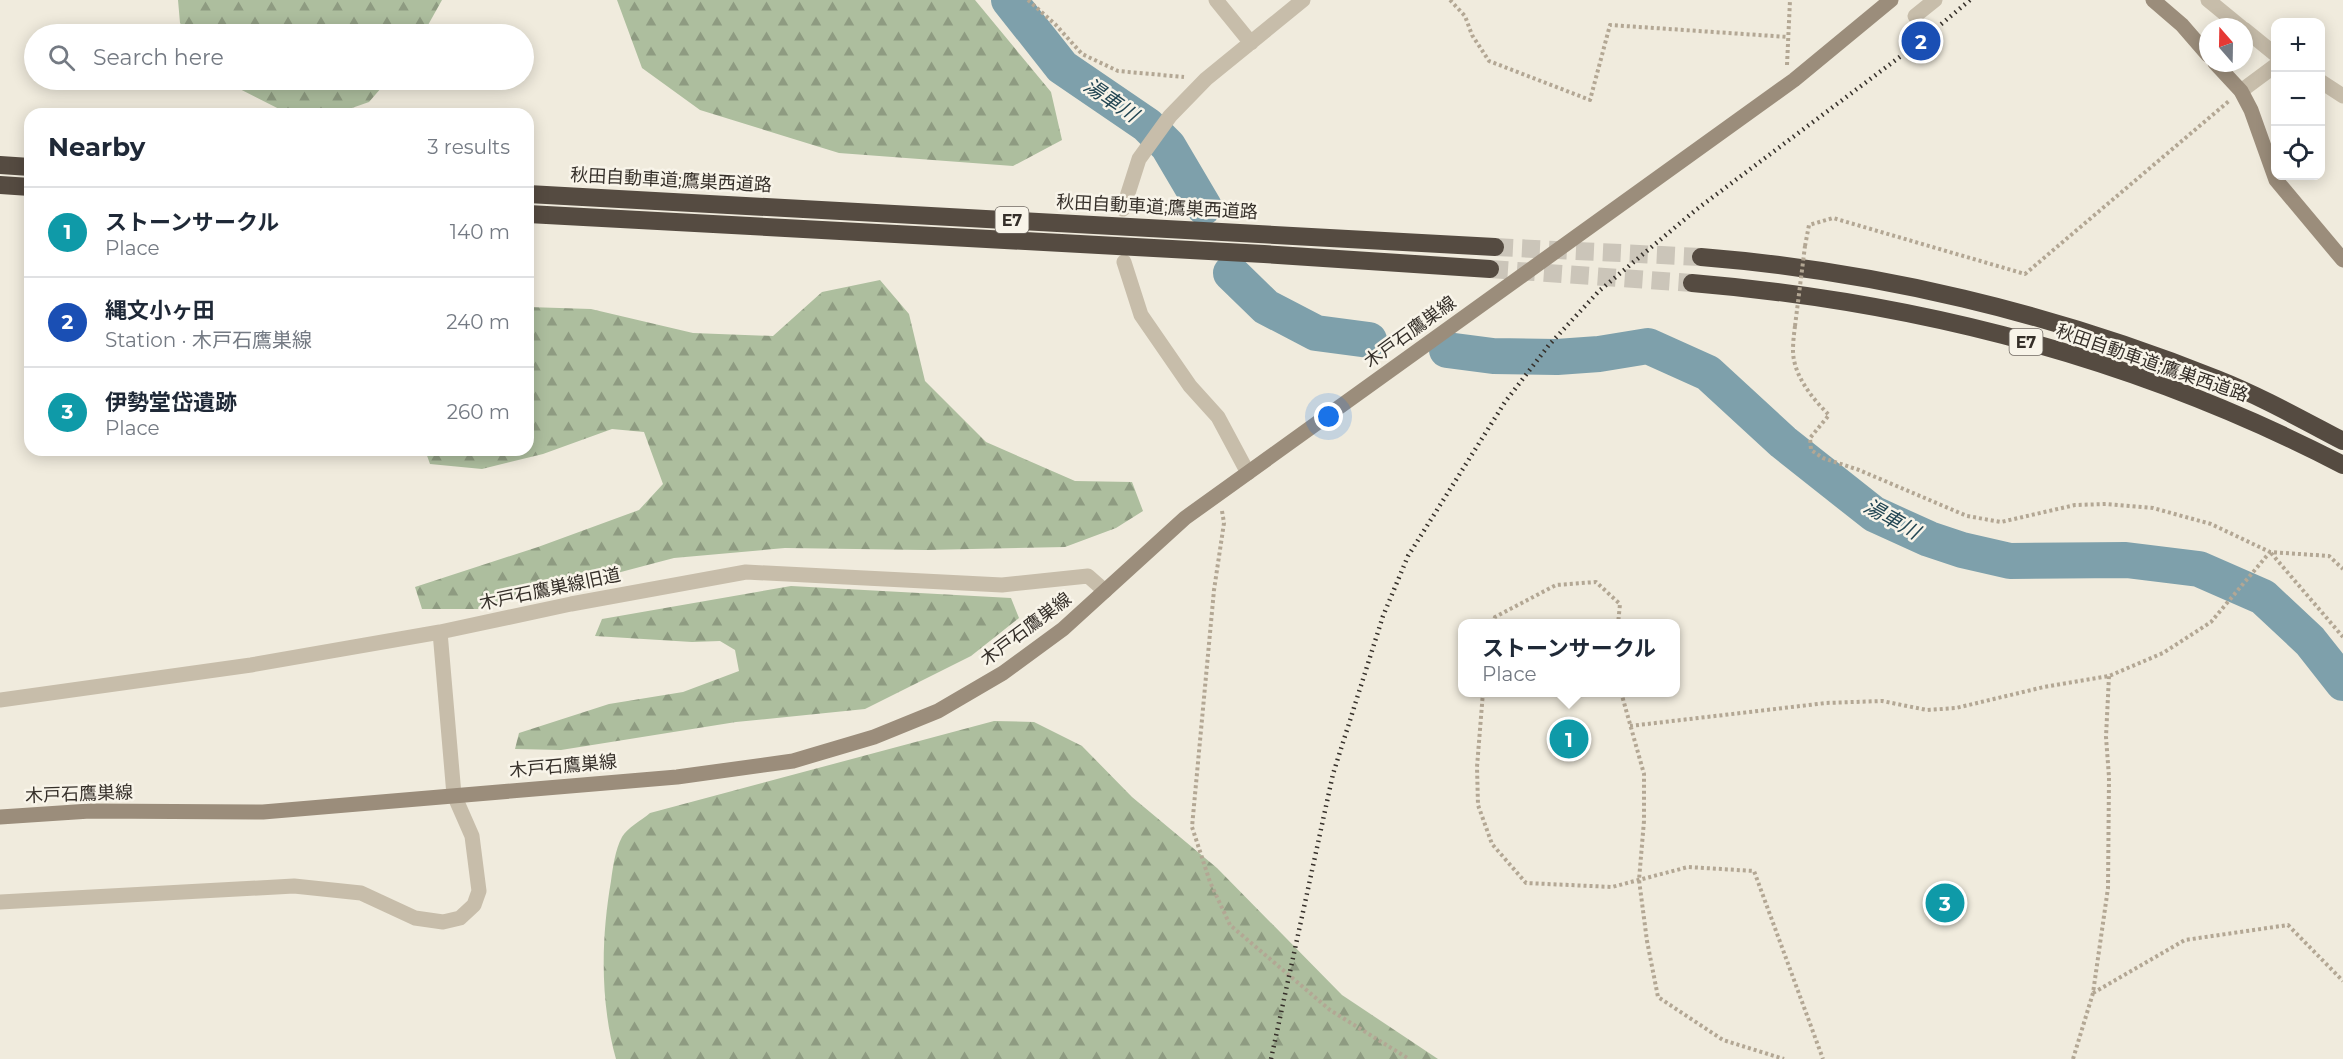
<!DOCTYPE html>
<html lang="en">
<head>
<meta charset="utf-8">
<style>
	:root { --surface:#fff; --page:#f6f6f7; --text:#1f2937; --muted:#747a83; --line:#e0e1e3; --accent:#224653 }
	body { margin:0; font-family:Montserrat,"Noto Sans JP",sans-serif; background:var(--page); color:var(--text) }
	.controls { position:absolute; right:18px; top:18px; display:grid; overflow:hidden; border-radius:12px; box-shadow:0 3px 15px #0003 }
	.controls button { width:54px; height:54px; display:grid; place-items:center; padding:0; border:0; border-bottom:2px solid var(--line); background:var(--surface); color:var(--text); font:30px sans-serif }
	.compass { position:absolute; left:2199px; top:18px; width:54px; height:54px; border-radius:50%; background:var(--surface); box-shadow:0 3px 15px #0003; rotate:340deg }
	.you { position:absolute; left:1329px; top:417px; width:21px; height:21px; margin:-15px; border:4px solid #fff; border-radius:50%; background:#1a73e8; box-shadow:0 0 0 9px #1a73e833 }
	.badge { display:grid; place-items:center; width:39px; height:39px; border-radius:50%; background:var(--accent); color:#fff; font-size:20px; font-weight:700 }
	.pin { position:absolute; translate:-50% -50%; border:3px solid #fff; box-shadow:0 2px 6px #0006 }
	.popup { position:absolute; left:1458px; top:619px; width:222px; height:78px; box-sizing:border-box; display:grid; place-content:center; border-radius:12px; background:var(--surface); filter:drop-shadow(0 2px 4px #0005); font-size:20px; white-space:nowrap; color:var(--muted) }
	.popup b { font-size:22px; color:var(--text) }
	.popup::after { content:''; position:absolute; left:50%; top:100%; margin-left:-12px; border:12px solid transparent; border-top-color:var(--surface) }
	.list { margin:0; padding:0; list-style:none }
	h2 { display:flex; justify-content:space-between; align-items:center; height:78px; margin:0; padding:0 24px; font-size:26px }
	h2 small { font-size:20px; font-weight:400; color:var(--muted) }
	.list li { display:grid; grid-template-columns:39px 1fr auto; gap:18px; align-items:center; box-sizing:border-box; height:90px; padding:0 24px; border-top:2px solid var(--line) }
	.list b { display:block; font-size:22px; white-space:nowrap }
	.list p { margin:0; font-size:20px; white-space:nowrap; color:var(--muted) }
	.list em { font-size:20px; font-style:normal; color:var(--muted) }
	.icon { flex:none; width:33px; height:33px; fill:none; stroke:currentColor; stroke-width:2; stroke-linecap:round; stroke-linejoin:round }
	.map { position:relative; flex:none; width:2343px; height:1059px; overflow:hidden }
	.search { position:absolute; background:var(--surface); box-shadow:0 3px 15px #0003; left:24px; top:24px; width:510px; height:66px; display:flex; align-items:center; gap:15px; box-sizing:border-box; padding:0 21px; border-radius:33px; color:var(--muted); font-size:22px }
	.panel { position:absolute; background:var(--surface); box-shadow:0 3px 15px #0003; left:24px; top:108px; width:510px; height:348px; border-radius:18px }
	.map>svg:first-child { display:block }
</style>
</head>
<body>
<div class="map">
<svg width="2343" height="1059" viewBox="0 0 2343 1059">
	<defs>
		<pattern id="forest-firs" width="22" height="20" patternUnits="userSpaceOnUse" patternTransform="scale(1.5)"><rect width="22" height="20" fill="#adbe9e"/><path d="M5 1l3.5 6h-7zM16 11l3.5 6h-7z" fill="#8e9b81"/></pattern>
	</defs>
	<rect width="100%" height="100%" fill="#f0ebdd"/>
	<path fill="url(#forest-firs)" d="M178 0H442L423 34H188L180 23Z
		M617 0H975L1051 92 1062 140 1013 166 839 153 700 110 642 68Z
		M222 80H388L369 102 335 114H289Z
		M880 280 909 314 925 381 986 442 1075 481 1132 482 1143 511 1116 528 1065 547 926 550 785 548 674 558 480 609H422L415 587 538 547 639 510 663 484 644 432 612 429 543 454 482 469 430 464 425 450H528V307L591 309 693 333 773 336 822 292Z
		M791 586 1011 598 1019 618 971 656 865 709 736 722 561 750 515 749 519 733 609 704 683 692 739 671 735 650 720 641 692 642 595 636 602 619Z
		M994 721 1034 722 1082 746 1132 797 1217 868 1342 995 1438 1059H616C600 1002 601 939 611 881 613 867 615 850 622 837 627 828 642 820 650 813Z"/>
	<g fill="none" stroke-linecap="round" stroke-linejoin="round">
		<path stroke="#7ea0ab" stroke-width="36" d="M1009 0 1062 67 1147 125 1168 146 1204 207
			M1231 273 1266 307 1316 333 1369 340
			M1447 350 1493 356 1557 357 1599 354 1648 346 1708 373 1783 442 1874 514 1929 539 1962 550 2010 561 2126 560 2199 569 2263 597 2310 641 2343 683"/>
		<path stroke="#cbc5b9" stroke-width="18" stroke-dasharray="18 9" stroke-linecap="butt" d="M1495 247 1701 257
			M1490 269 1692 283"/>
		<path stroke="#b3a794" stroke-width="4" stroke-dasharray="3 3" stroke-linecap="butt" d="M1028 0 1055 24 1082 54 1118 71 1184 77
			M1450 0 1465 16 1472 35 1489 61 1590 100 1610 25 1788 37
			M1787 65 1790 0
			M1805 246 1809 225 1833 218 2025 274 2229 101
			M1795 326C1794 334 1793 342 1793 350 1793 375 1812 398 1829 415L1810 438 1811 450 1823 458 1859 470 1967 516 2001 522 2075 505 2106 504 2153 508 2211 524 2270 552 2329 556 2343 569
			M1222 511 1224 523 1214 590 1192 827 1210 882 1230 925 1330 1010 1409 1059
			M2271 553 2343 637
			M1493 624 1495 617 1556 585 1596 582 1620 604 1618 624
			M1483 692 1477 767 1478 805 1492 844 1526 883 1612 887 1688 867 1754 871 1823 1059
			M1621 692 1644 774V821L1639 880 1647 941 1658 997 1723 1040 1784 1059
			M1630 726 1826 703 1882 701 1927 710 1956 708 2044 687 2109 676 2163 653 2211 622 2270 552
			M2093 993 2185 940 2288 925 2343 981
			M2073 1059 2093 993 2108 888 2109 777 2106 737 2109 676"/>
		<path stroke="#c7bdaa" stroke-width="15" d="M1915 16 1935 0"/>
		<path stroke="#c7bdaa" stroke-width="15" d="M1216 0 1251 43
			M2208 0 2241 27
			M2244 29 2276 55
			M2320 81 2343 96
			M2241 91 2276 65
			M1123 209 1139 159 1170 116 1206 79 1303 0
			M1124 262 1141 315 1190 386 1218 417 1248 473
			M0 700 251 665 440 632 571 604 746 572 1002 585 1088 576 1105 591
			M0 902 294 886 361 893 415 918 443 922 460 918 474 905 479 891 472 836 454 795 440 632"/>
		<path stroke="#9b8d7b" stroke-width="15" d="M2153 0 2182 25 2208 55
			M2215 63 2241 91 2251 110 2276 180 2343 260
			M0 817 90 811 263 812 677 777 793 761 874 737 938 711 1003 673 1063 629 1185 518 1794 80 1891 0"/>
		<path stroke="#554b41" stroke-width="18" d="M0 165 30 167
			M0 185 30 187
			M528 194 1495 247
			M528 214 1264 254 1490 269
			M1701 257C1876 271 2053 313 2217 379 2260 396 2301 419 2343 441
			M1692 283C1920 302 2139 359 2343 465"/>
		<path stroke="#352f29" stroke-width="4.5" stroke-dasharray="1.5 4.5" stroke-linecap="butt" d="M1271 1059 1333 774 1383 616 1408 556 1505 402 1549 345 1599 291 1697 209 1921 41 1970 0"/>
		<path stroke="#b3a794" stroke-width="4" stroke-dasharray="3 3" stroke-linecap="butt" d="M1795 326 1805 246"/>
	</g>
	<g text-anchor="middle" stroke-width="5" stroke-linejoin="round" paint-order="stroke">
		<g fill="#f8f4e9" stroke="#706a63" stroke-width="1.5">
			<rect x="995.5" y="207" width="33" height="26" rx="4.5"/>
			<rect x="2009.5" y="329" width="33" height="26" rx="4.5"/>
		</g>
		<g font-size="16" font-weight="bold" fill="#352f29">
			<text x="1012" y="226">E7</text>
			<text x="2026" y="348">E7</text>
		</g>
		<g font-size="18" fill="#352f29" stroke="#f8f4e9">
			<text transform="translate(671 180) rotate(3)" y="6">秋田自動車道;鷹巣西道路</text>
			<text transform="translate(1157 207) rotate(3)" y="6">秋田自動車道;鷹巣西道路</text>
			<text transform="translate(1410 332) rotate(-36)" y="6">木戸石鷹巣線</text>
			<text transform="translate(2152 363) rotate(19)" y="6">秋田自動車道;鷹巣西道路</text>
			<text transform="translate(550 589) rotate(-12)" y="6">木戸石鷹巣線旧道</text>
			<text transform="translate(1026 629) rotate(-37)" y="6">木戸石鷹巣線</text>
			<text transform="translate(563 766) rotate(-5)" y="6">木戸石鷹巣線</text>
			<text transform="translate(79 794) rotate(-2)" y="6">木戸石鷹巣線</text>
		</g>
		<g font-size="20" font-style="italic" fill="#224653" stroke="#f8f4e9">
			<text transform="translate(1111 100) rotate(34)" y="7">湯車川</text>
			<text transform="translate(1892 519) rotate(29)" y="7">湯車川</text>
		</g>
	</g>
</svg>
<div class="controls">
<button>+</button>
<button>−</button>
<button><svg class="icon" aria-label="locate" viewBox="0 0 24 24"><circle cx="12" cy="12" r="6"/><path d="M12 2v4M12 18v4M2 12h4M18 12h4"/></svg></button>
</div>
<svg class="compass" viewBox="-18 -18 36 36"><path d="M0-13l5 13h-10z" fill="#e53935"/><path d="M0 13l5-13h-10z" fill="#747a83"/></svg>
<div class="you"></div>
<div class="pin badge" style="left:1569px;top:739px;background:#0f9aa8">1</div>
<div class="popup"><b>ストーンサークル</b>Place</div>
<div class="pin badge" style="left:1921px;top:41px;background:#1a4fb4">2</div>
<div class="pin badge" style="left:1945px;top:903px;background:#0f9aa8">3</div>
<div class="search"><svg class="icon" aria-label="search" viewBox="0 0 24 24"><circle cx="10" cy="10" r="6"/><path d="M15 15l6 6"/></svg>Search here</div>
<section class="panel">
<h2>Nearby<small>3 results</small></h2>
<ul class="list">
<li><span class="badge" style="background:#0f9aa8">1</span><div><b>ストーンサークル</b><p>Place</p></div><em>140 m</em></li>
<li><span class="badge" style="background:#1a4fb4">2</span><div><b>縄文小ヶ田</b><p>Station · 木戸石鷹巣線</p></div><em>240 m</em></li>
<li><span class="badge" style="background:#0f9aa8">3</span><div><b>伊勢堂岱遺跡</b><p>Place</p></div><em>260 m</em></li>
</ul>
</section>
</div>
</body>
</html>
